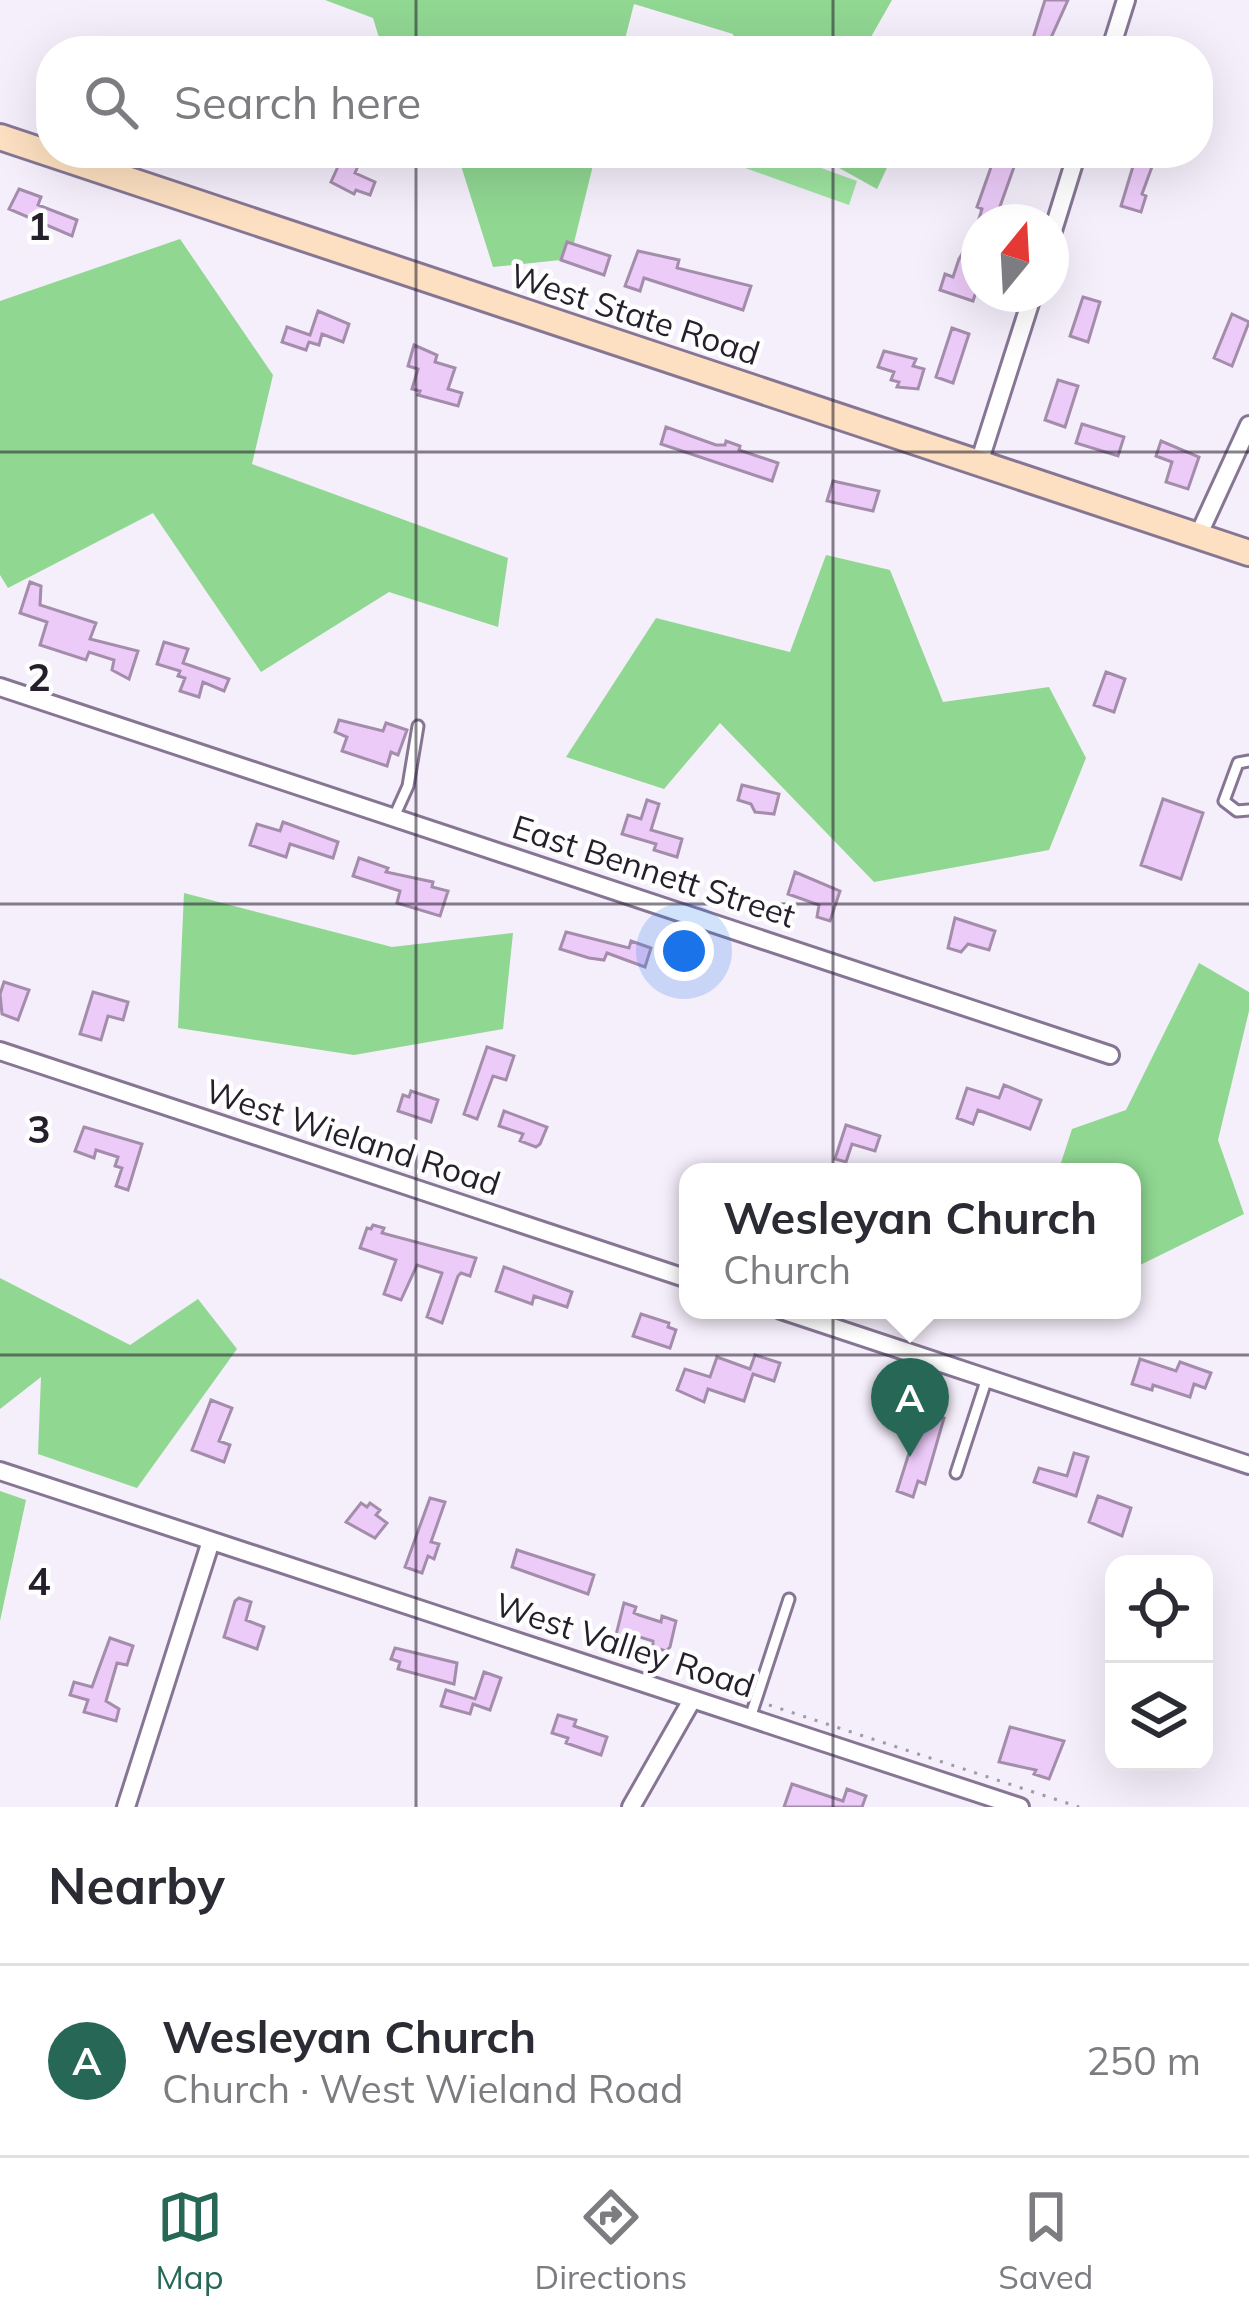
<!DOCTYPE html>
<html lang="en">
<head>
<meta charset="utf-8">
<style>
	:root { --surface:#fff; --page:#f7f7f7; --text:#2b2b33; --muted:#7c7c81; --line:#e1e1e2; --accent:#266755 }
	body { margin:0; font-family:Mulish,sans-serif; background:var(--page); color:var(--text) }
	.controls { position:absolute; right:36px; bottom:36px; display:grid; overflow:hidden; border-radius:24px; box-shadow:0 12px 48px #0002 }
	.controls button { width:108px; height:108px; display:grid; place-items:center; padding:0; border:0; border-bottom:3px solid var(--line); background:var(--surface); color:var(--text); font:60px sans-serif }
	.compass { position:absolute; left:961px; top:204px; width:108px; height:108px; border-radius:50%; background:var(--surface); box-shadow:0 12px 48px #0002; rotate:18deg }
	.you { position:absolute; left:684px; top:951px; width:42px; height:42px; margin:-30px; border:9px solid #fff; border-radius:50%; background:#1a73e8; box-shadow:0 0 0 18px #1a73e833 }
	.badge { display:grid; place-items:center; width:78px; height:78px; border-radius:50%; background:var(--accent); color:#fff; font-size:39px; font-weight:700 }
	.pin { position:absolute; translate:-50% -99px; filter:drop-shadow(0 3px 6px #0008) }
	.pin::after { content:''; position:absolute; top:63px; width:42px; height:36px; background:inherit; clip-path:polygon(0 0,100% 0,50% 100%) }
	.popup { position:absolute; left:679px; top:1163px; width:462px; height:156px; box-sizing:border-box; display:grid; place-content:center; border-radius:24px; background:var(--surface); filter:drop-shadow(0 3px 9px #0005); font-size:39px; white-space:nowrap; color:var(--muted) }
	.popup b { font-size:45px; color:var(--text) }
	.popup::after { content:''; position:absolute; left:50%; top:100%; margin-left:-24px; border:24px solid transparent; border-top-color:var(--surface) }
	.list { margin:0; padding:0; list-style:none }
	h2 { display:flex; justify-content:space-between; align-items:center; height:156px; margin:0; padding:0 48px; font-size:51px }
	h2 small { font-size:39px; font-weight:400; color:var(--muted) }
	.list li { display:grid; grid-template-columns:78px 1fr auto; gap:36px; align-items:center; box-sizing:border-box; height:192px; padding:0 48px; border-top:3px solid var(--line) }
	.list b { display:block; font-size:45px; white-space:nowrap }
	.list p { margin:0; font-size:39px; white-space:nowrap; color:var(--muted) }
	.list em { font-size:39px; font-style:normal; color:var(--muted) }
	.icon { flex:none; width:66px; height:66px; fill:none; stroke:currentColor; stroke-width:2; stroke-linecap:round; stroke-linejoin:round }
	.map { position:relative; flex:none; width:1249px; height:1807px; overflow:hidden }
	.search { position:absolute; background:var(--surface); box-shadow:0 12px 48px #0002; left:36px; right:36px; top:36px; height:132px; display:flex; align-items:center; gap:30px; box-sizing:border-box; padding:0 42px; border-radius:48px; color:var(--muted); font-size:45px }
	.sheet { height:348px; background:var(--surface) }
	nav { display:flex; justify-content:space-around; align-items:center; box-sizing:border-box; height:168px; border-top:3px solid var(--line); background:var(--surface); font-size:33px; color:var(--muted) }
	nav a { display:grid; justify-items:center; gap:6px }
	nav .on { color:var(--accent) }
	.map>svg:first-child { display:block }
</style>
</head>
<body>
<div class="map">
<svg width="1249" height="1807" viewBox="0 0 1249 1807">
	<rect width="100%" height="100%" fill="#f5eefb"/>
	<path fill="#9ee4a0" d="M738 153H780L857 181 849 205 734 164Z"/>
	<path fill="#90d792" d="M325 0H892L863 51H737L733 34 634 4 622 51H383L373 18Z
		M457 153H596L570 259 493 267Z
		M812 153H894L877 189Z
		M180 239 273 375 252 464 508 558 498 627 389 592 261 672 153 513 8 588 0 575V301Z
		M826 555 890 570 943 702 1049 687 1086 758 1049 850 874 882 720 723 664 789 566 757 656 618 790 652Z
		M184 893 392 947 513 933 503 1029 354 1055 178 1028Z
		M1199 963 1249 992V1011L1218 1140 1244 1214 1132 1269V1172H1058L1072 1129 1126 1110Z
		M0 1278 130 1345 198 1299 237 1349 137 1488 38 1454 41 1377 0 1409Z
		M0 1491 26 1500 0 1621Z"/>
	<path fill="#edcbf9" stroke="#a38dab" stroke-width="3" d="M1045 0H1068L1045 51H1029Z
		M996 153H1019L998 212 1020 222H978L982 209 977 207Z
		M1137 153H1157L1142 194 1146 196 1141 212 1121 206Z
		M341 160 358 166 355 173 375 182 370 195 356 190 354 194 331 182Z
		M19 189 41 197 38 205 77 220 72 236 9 209Z
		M976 227 979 283 973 301 940 290 945 274 953 277 959 259 965 249 969 251Z
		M567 242 610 256 604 275 561 260Z
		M638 251 679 260 677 268 751 286 743 310 644 278 640 291 625 286Z
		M1083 297 1100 302 1088 342 1070 336Z
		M318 311 349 324 343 342 322 334 319 345 309 342 306 350 282 342 287 327 310 335Z
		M1232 314 1249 322 1232 366 1214 358Z
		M952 328 969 334 953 383 936 377Z
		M414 345 437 355 435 362 455 368 448 389 462 393 458 406 418 395 420 391 412 389 418 369 408 366Z
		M884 351 916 359 913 366 924 369 918 389 897 387 899 382 891 380 894 372 878 367Z
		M1058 380 1078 386 1065 427 1045 420Z
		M1082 424 1124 437 1118 456 1076 443Z
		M666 427 716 445H725L726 441 740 446 739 450 778 463 772 481 661 444Z
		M1161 441 1199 457 1188 489 1166 482 1172 462 1156 456Z
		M833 481 879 491 873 511 827 501Z
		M30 582 41 586 40 605 96 623 90 639 138 651 129 679 112 670 114 660 89 652 86 660 40 645 47 622 20 613Z
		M164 642 188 649 183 663 229 679 224 691 203 682 199 697 180 691 185 678 178 676 180 671 157 664Z
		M1106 672 1125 679 1114 712 1094 705Z
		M339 720 383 731 386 723 407 730 398 755 391 752 387 766 342 751 347 737 335 732Z
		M742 785 779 794 774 814 755 812 751 804 738 800Z
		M1163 799 1203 813 1181 879 1141 865Z
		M647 800 659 804 651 830 682 839 677 857 654 850 656 844 622 834 628 815 641 819Z
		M283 822 338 842 333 858 290 844 286 857 250 845 257 824 280 831Z
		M359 858 388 868 386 872 433 882 432 887 448 891 440 916 397 903 400 891 353 876Z
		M795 872 840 891 830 921 817 917 819 905 788 894Z
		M955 918 995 931 989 950 968 944 961 952 948 948Z
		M566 932 629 948 631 941 651 948 645 967 607 953 604 960 589 958 560 949Z
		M4 982 29 990 18 1020 2 1014 0 994Z
		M93 992 128 1002 123 1020 108 1016 101 1040 80 1034Z
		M487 1047 514 1056 506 1080 493 1076 477 1119 464 1114Z
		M1004 1085 1041 1100 1030 1129 978 1110 973 1124 957 1118 967 1088 999 1098Z
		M411 1091 438 1100 431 1122 398 1111 403 1095 409 1097Z
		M504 1111 547 1127 540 1144 536 1147 520 1141 523 1134 499 1126Z
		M846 1125 880 1136 875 1151 852 1144 846 1162 835 1159Z
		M84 1127 142 1144 128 1190 116 1186 122 1168 115 1166 118 1157 96 1150 94 1158 75 1151Z
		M373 1225 384 1228 382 1233 476 1258 470 1276 461 1273 458 1276 442 1323 427 1317 442 1273 417 1265 401 1300 384 1294 396 1260 360 1248 367 1228 371 1229Z
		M504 1267 572 1292 567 1307 534 1296 532 1304 496 1291Z
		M641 1314 669 1323 668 1327 676 1330 670 1348 633 1336Z
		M755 1355 780 1363 774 1381 753 1374 744 1401 708 1389 704 1402 677 1390 685 1369 710 1377 717 1357 750 1369Z
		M1140 1359 1176 1371 1180 1362 1211 1373 1205 1388 1194 1384 1190 1397 1153 1385 1152 1390 1132 1384Z
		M211 1400 232 1408 219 1441 230 1445 224 1462 192 1450Z
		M922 1412 944 1418 925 1484 918 1481 913 1497 897 1491Z
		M1074 1453 1088 1457 1076 1496 1034 1482 1039 1468 1067 1476Z
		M1098 1496 1131 1508 1122 1536 1089 1522Z
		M430 1498 445 1502 431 1542 439 1544 434 1559 428 1556 422 1573 405 1567Z
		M361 1503 367 1507 370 1503 380 1510 376 1515 387 1523 375 1538 346 1522Z
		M517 1550 594 1575 588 1594 512 1567Z
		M239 1598 251 1602 246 1620 264 1627 257 1649 224 1637 235 1601Z
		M624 1603 636 1607 634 1613 639 1615 661 1622 662 1616 676 1621 670 1647 666 1651 653 1647V1641L630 1634 628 1639 616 1635Z
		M110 1638 133 1646 127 1665 117 1663 106 1701 119 1709 116 1721 84 1712 88 1700 70 1695 74 1682 92 1687Z
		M395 1648 457 1663 454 1684 398 1669 400 1662 391 1659Z
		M484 1672 501 1678 490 1710 473 1704 470 1714 441 1706 446 1690 475 1699Z
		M558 1715 576 1720 574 1726 607 1737 601 1755 566 1743 568 1738 552 1733Z
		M1010 1727 1064 1741 1049 1779 1034 1774 1036 1770 999 1762Z
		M792 1784 843 1801 847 1789 866 1796 862 1807H784Z"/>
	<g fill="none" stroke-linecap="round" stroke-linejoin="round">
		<g stroke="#867694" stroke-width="15">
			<path id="lane" d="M1249 761 1238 763 1224 801 1237 811 1249 810
				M394 817 408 786 418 726
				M956 1473 987 1378
				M750 1718 789 1599"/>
		</g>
		<g stroke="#867694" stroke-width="22">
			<path id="street" d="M1110 51 1126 0
				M1051 237 1077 153
				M979 463 1033 294
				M1198 536 1249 425
				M0 687 1110 1055
				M0 1051 688 1279
				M781 1310 1249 1465
				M0 1471 1020 1807
				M126 1807 211 1541
				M631 1807 692 1700"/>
		</g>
		<g stroke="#867694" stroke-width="30">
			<path id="secondary" d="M0 137 1249 553"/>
		</g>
		<path stroke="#a099a6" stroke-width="3" stroke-dasharray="3 9" stroke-linecap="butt" d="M769 1705 1079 1807"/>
		<use href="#lane" stroke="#fff" stroke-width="9"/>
		<use href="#street" stroke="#fff" stroke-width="16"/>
		<use href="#secondary" stroke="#fde0c1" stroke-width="24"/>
	</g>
	<path fill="none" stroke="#251e2b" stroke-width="3" stroke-opacity="0.55" d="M416 0V51M833 0V51M416 153V1807M833 153V1807M0 452H1249M0 904H1249M0 1355H1249"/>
	<g text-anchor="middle" stroke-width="9" stroke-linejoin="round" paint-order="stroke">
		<g font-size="33" fill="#251e2b" stroke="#fefefe">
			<text transform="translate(635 314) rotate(18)" y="12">West State Road</text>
			<text transform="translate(654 871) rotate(18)" y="12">East Bennett Street</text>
			<text transform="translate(353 1137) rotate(18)" y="12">West Wieland Road</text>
			<text transform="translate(625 1645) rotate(18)" y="12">West Valley Road</text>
		</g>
	</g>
	<g font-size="39" text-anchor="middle" font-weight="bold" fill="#251e2b" stroke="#fefefe" stroke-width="9" stroke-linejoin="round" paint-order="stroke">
		<text x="39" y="240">1</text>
		<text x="39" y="691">2</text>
		<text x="39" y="1143">3</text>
		<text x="39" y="1595">4</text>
	</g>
</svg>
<div class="controls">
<button><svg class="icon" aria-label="locate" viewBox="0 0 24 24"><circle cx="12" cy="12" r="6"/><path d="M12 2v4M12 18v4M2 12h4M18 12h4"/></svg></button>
<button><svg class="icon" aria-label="layers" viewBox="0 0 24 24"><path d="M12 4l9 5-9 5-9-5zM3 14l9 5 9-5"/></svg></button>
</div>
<svg class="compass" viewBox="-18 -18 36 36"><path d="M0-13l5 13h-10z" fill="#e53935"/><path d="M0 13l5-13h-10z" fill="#7c7c81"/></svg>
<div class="you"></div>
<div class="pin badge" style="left:910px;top:1457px">A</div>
<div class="popup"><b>Wesleyan Church</b>Church</div>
<div class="search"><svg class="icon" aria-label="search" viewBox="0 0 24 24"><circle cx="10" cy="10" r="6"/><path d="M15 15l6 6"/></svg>Search here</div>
</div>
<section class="sheet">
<h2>Nearby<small></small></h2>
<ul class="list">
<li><span class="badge">A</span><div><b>Wesleyan Church</b><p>Church · West Wieland Road</p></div><em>250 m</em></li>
</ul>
</section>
<nav>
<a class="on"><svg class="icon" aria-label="map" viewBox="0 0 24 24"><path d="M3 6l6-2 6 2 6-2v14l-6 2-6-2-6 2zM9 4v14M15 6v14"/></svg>Map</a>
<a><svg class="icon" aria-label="directions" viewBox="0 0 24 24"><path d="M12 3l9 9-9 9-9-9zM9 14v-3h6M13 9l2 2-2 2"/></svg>Directions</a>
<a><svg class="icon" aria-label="saved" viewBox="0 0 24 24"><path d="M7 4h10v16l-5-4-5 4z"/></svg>Saved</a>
</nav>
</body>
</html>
